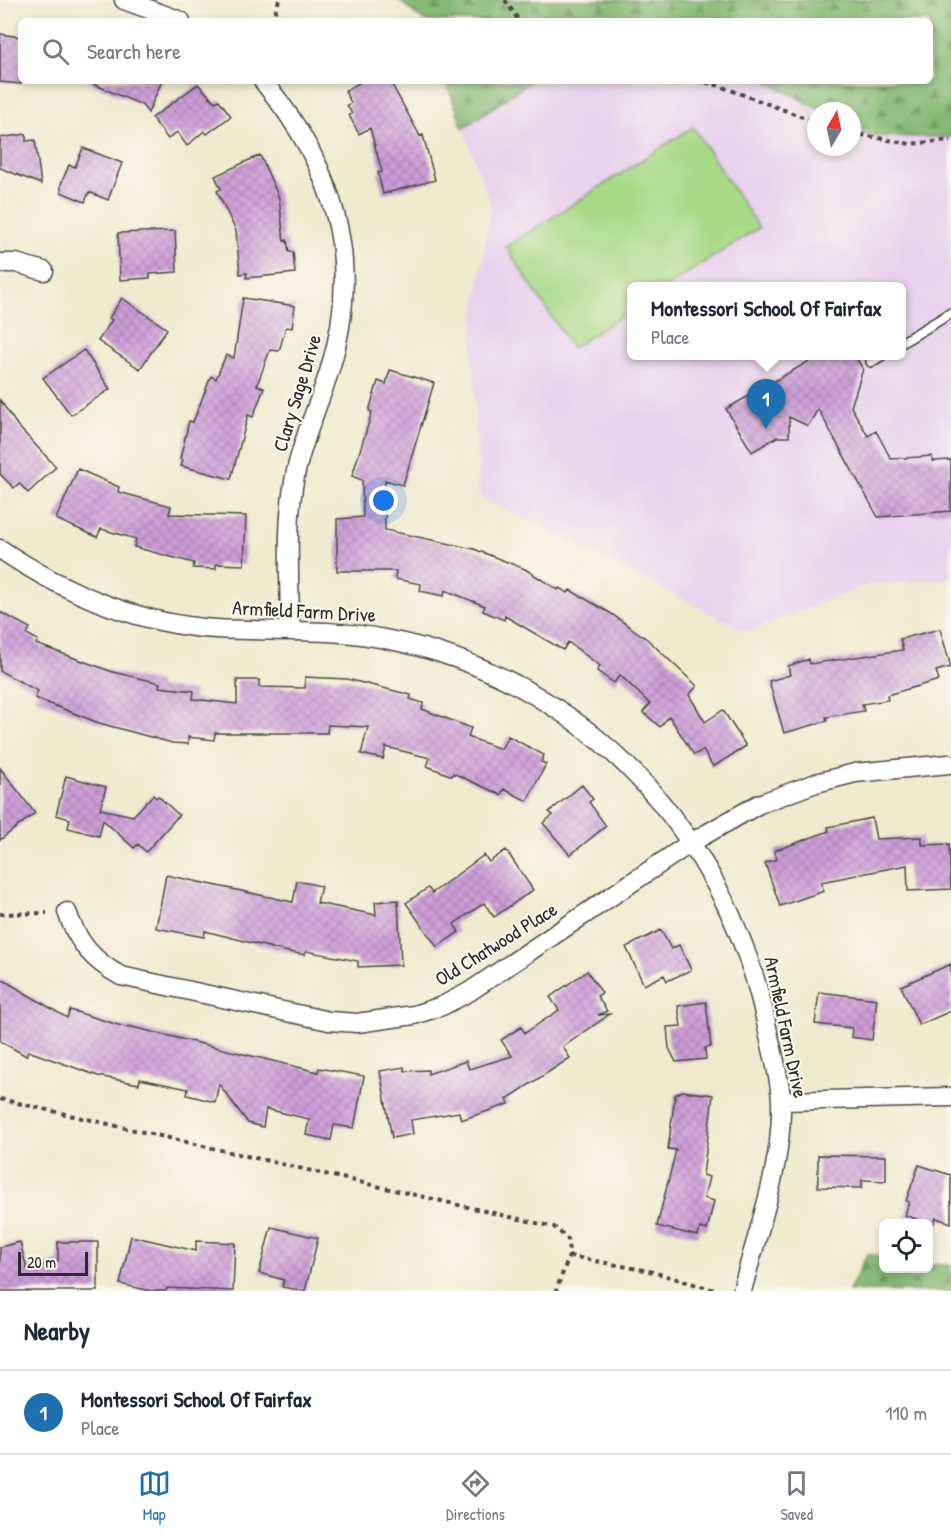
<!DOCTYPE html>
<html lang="en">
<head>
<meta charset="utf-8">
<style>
	:root { --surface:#fff; --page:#f6f6f7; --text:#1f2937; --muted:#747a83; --line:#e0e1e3; --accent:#1f6fb2 }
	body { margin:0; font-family:"Patrick Hand",sans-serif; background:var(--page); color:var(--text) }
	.controls { position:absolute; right:18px; bottom:18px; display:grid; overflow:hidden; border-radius:9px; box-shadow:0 3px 9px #0003 }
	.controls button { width:54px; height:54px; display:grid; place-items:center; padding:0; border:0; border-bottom:2px solid var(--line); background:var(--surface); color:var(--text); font:30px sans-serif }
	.compass { position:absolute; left:807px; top:102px; width:54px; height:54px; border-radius:50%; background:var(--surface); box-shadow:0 3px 9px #0003; rotate:9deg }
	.scale { position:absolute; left:18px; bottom:15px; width:70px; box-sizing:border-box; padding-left:6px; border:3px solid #2b2b2b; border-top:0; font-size:16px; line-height:21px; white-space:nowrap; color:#2b2b2b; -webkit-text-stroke:4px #fbf7ec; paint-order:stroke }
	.you { position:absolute; left:384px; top:501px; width:21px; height:21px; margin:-15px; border:4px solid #fff; border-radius:50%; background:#1a73e8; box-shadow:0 0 0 9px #1a73e833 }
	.badge { display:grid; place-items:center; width:39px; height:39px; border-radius:50%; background:var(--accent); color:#fff; font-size:20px; font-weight:700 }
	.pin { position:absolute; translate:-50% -50px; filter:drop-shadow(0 2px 3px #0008) }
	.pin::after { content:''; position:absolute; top:32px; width:21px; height:18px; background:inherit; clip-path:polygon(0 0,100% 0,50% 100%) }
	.popup { position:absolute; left:627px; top:282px; width:279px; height:78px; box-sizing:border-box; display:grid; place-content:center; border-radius:9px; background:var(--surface); filter:drop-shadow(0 2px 4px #0005); font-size:20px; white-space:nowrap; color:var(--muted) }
	.popup b { font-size:22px; color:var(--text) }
	.popup::after { content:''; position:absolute; left:50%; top:100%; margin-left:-12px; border:12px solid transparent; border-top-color:var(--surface) }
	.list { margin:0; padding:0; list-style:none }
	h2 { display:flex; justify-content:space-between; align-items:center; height:78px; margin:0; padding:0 24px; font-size:26px }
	h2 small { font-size:20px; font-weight:400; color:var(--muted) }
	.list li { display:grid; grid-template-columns:39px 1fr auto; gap:18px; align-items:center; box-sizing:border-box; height:84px; padding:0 24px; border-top:2px solid var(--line) }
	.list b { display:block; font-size:22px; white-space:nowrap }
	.list p { margin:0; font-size:20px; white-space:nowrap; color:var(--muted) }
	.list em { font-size:20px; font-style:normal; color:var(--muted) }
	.icon { flex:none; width:33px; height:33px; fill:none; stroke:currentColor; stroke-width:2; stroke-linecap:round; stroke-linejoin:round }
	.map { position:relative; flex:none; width:951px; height:1291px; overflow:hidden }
	.search { position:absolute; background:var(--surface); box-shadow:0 3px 9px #0003; left:18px; right:18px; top:18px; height:66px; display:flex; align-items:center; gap:15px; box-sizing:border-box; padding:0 21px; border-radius:9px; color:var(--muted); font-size:22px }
	.sheet { height:162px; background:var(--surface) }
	nav { display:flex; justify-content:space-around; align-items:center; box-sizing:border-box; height:84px; border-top:2px solid var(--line); background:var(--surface); font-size:16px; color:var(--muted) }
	nav a { display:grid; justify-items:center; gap:3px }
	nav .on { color:var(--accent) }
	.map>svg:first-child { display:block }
</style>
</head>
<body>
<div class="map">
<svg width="951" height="1291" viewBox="0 0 951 1291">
	<defs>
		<pattern id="forest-firs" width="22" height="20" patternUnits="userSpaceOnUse" patternTransform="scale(1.5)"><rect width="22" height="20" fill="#86b974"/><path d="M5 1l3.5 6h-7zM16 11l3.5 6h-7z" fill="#6e975f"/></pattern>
		<pattern id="building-cross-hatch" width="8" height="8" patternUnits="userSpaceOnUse" patternTransform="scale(1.5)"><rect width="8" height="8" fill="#ce9ed9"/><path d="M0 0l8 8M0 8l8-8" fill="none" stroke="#a781b0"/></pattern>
	</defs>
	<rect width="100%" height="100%" fill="#fbf7ec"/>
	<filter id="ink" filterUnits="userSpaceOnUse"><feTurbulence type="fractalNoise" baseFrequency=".0167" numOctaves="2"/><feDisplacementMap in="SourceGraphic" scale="12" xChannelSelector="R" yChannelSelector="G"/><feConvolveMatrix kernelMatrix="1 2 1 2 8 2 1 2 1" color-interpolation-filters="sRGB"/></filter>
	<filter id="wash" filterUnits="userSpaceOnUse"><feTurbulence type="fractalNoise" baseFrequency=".008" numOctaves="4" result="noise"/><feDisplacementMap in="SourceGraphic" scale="24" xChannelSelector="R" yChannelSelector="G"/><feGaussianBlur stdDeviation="1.35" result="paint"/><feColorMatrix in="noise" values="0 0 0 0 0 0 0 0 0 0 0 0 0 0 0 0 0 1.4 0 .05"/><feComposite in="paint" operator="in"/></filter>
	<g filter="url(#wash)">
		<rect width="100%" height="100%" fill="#f0eacf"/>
		<path fill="#e9d2ee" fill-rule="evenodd" d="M531 81H766L823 111H816V147H852V126L870 136 951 137V579L869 584 748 632 479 496 472 331 491 205 463 128ZM631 286H901V356H631Z"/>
		<path fill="url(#forest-firs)" stroke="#587250" stroke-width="1.5" d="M399 0H951V137L870 136 852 126V111H823L766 81H930V21H424Z
			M446 81H531L463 128Z
			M867 1254 883 1257 884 1268H928L929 1263 951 1266V1291H849Z"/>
		<path fill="#a8d987" stroke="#6a8259" stroke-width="1.5" d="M693 127 759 228 667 286H631V310L572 348 506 247Z"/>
		<g id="blocks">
			<path fill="url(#building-cross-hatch)" d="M0 34 21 37V84L0 82Z
				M86 81H162L148 113 142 105Z
				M362 81H390L420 136 423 135 435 180 383 194 378 173 382 172 370 128 359 134 349 115 352 114 347 105 351 103 345 91Z
				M198 84 215 102 219 100 231 116 207 134 204 131 187 146 177 132 168 139 152 118Z
				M26 134V141L35 140 41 184 0 168V138Z
				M83 148 122 163 108 200 89 192 85 202 61 192V184L69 165 75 167Z
				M260 155 279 198 284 241 287 240 289 252H293L295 273 246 278 247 273 240 274 236 231 217 191 221 189 215 176Z
				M175 231 177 272 150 274V278L120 280 118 233Z
				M122 298 167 329 140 369 98 341 112 320 109 318Z
				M243 298 295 306 292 328 286 327 279 351 270 350 257 385 264 388 253 417 248 415 231 479 181 466 183 460 180 459 189 421 193 422 211 376 216 379 226 355 234 358Z
				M84 350 110 389 71 415 43 378Z
				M818 356H855L863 369 851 407 868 436 876 431 891 459 932 456 933 461 951 460V511L878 517 818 409 808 426 789 417V437H777L752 452 726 409Z
				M390 370 434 383 403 485 385 480V530L474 549 525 569 558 590 559 588 568 593 570 590 610 613 647 639 697 686 689 695 705 722 723 710 746 746 713 767 703 750 694 755 669 716 660 727 643 712 650 704 620 675 614 683 597 671 600 666 568 642 563 650 505 616 504 620 483 611 485 606 445 590 444 596 420 591 421 584 395 579 396 571H337V519L363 517 362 480 352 476 372 412 369 411 378 381 386 384Z
				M0 400 17 425 56 467 28 493 19 483 14 488 0 474Z
				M78 469 119 487 118 492 171 506 169 514 246 516 244 565 216 564V569L193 568 194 563 134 547 136 539 101 529 97 537 56 519Z
				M0 612 30 628 27 634 38 640 36 644 113 672 160 683 159 687 194 691 193 699 237 704V680H259V687L305 688V677L347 679 411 695 410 699 423 703 422 709 471 728 468 737 501 749 508 736 544 755 541 762 546 764 527 801 504 789 501 795 453 773 452 776 427 766 430 758 386 747 383 759 361 754 368 727 328 725 327 733H215L214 740 188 737V744L172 743 99 723 35 698 38 691 0 671Z
				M940 629 951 667 936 671 939 680 887 695 888 700 862 704 864 711 826 717 827 721 784 733 769 681 790 675 788 666 809 659 810 664 903 650 900 639Z
				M0 768 35 813 0 840Z
				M66 776 106 787 100 809 133 816 153 795 156 798 158 796 179 815 146 852 138 844 134 848 103 820 99 836 68 828 70 819 56 815Z
				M582 785 593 799 589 802 606 826 570 855 543 823 553 815 549 812Z
				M872 818 876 839 922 837V845L949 844 951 889 908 891 907 865 821 882 824 891 780 906 765 863 777 859 774 851 829 831 828 827Z
				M506 850 533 890 494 917 484 903 454 924 459 932 437 947 406 903 428 888 432 893 484 855 489 862Z
				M166 875 293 902 297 881 321 886 317 903 376 915 375 902 398 900 401 965 358 967V961L306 951 305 955 284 951 205 931 204 937 156 928Z
				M661 930 671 949 679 945 691 970 667 981 664 975 644 985 626 947Z
				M951 964V1011L919 1025 901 986Z
				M587 971 602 993 597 996 607 1011 598 1015 610 1014 563 1047 570 1058 507 1099 509 1104 461 1120 459 1112 411 1120 413 1134 392 1138 380 1071 404 1067 405 1071 428 1070V1074L466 1061 469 1069 512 1056 501 1040 521 1027 525 1033 559 1010 550 997Z
				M0 978 67 1018 70 1010 128 1028V1026L318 1072 319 1068 364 1076 354 1128 334 1125 331 1140 306 1135 309 1119 266 1109 263 1127 248 1123 219 1084 215 1102 187 1095 188 1089 140 1079 139 1084 98 1076 28 1051 26 1056 0 1041Z
				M819 992 877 999 872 1040 851 1037 852 1028 815 1024Z
				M706 1002 711 1047 705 1048 706 1059 676 1062 669 1048 667 1027 681 1026 678 1006Z
				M682 1091 713 1095 703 1175 709 1177 704 1198 714 1201 707 1230 700 1228 698 1236 657 1226 676 1150 668 1149 675 1095Z
				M818 1155 886 1156V1181L862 1180V1188L818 1187Z
				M919 1165 951 1175V1223L936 1218 933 1225 905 1215 909 1202 906 1201Z
				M271 1227 318 1238 305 1291 282 1287 284 1280 259 1273Z
				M131 1236 196 1251V1241L235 1243 233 1291 167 1288 166 1291H151L120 1284Z
				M20 1242 27 1269 58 1261V1242H98V1291H0V1247Z"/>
		</g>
	</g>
	<g filter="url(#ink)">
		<use href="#blocks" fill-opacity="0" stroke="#494844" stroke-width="1.5"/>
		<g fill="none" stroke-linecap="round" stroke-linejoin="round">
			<g stroke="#494844" stroke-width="12">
				<path id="lane" d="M901 343 951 313
					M871 362 881 356"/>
			</g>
			<g stroke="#494844" stroke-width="21">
				<path id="street" d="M124 0 181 21
					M263 81C335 168 364 262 329 372 318 407 302 440 295 476 285 526 290 580 290 630
					M0 263H16L44 271
					M0 549C64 592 137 624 216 629 272 632 329 628 385 639 583 677 727 832 767 1027 772 1051 780 1076 781 1101 783 1165 758 1229 742 1291
					M67 912C78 943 93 961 121 976L329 1021 357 1023 414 1015 442 1006 469 992 692 842 759 804 816 783 855 773 949 764
					M781 1101 951 1097"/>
			</g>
			<path stroke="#494844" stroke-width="4" stroke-dasharray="4.5 4.5" stroke-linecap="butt" d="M505 0 519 21
				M272 21 279 0
				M697 81 717 85 816 122
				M852 133 910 144 951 140
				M0 914 47 913
				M0 1099 554 1227 568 1239 569 1256 556 1291
				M569 1256 649 1271 718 1291"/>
			<use href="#lane" stroke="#fff" stroke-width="9"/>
			<use href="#street" stroke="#fff" stroke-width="18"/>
		</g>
	</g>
	<g text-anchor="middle" stroke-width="4.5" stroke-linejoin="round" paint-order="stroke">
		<g font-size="20" fill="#2b2b2b" stroke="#fbf7ec">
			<text transform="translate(297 393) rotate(-73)" y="7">Clary Sage Drive</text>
			<text transform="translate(304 611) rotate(3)" y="7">Armfield Farm Drive</text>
			<text transform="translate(496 944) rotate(-32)" y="7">Old Chatwood Place</text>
			<text transform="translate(786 1027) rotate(78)" y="7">Armfield Farm Drive</text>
		</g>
	</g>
</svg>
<div class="controls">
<button><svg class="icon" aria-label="locate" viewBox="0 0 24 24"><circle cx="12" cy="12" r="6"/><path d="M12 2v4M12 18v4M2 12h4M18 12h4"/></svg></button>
</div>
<svg class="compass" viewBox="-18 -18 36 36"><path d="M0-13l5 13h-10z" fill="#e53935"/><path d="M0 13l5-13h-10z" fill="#747a83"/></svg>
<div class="scale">20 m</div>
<div class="you"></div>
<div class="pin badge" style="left:766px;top:429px">1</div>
<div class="popup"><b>Montessori School Of Fairfax</b>Place</div>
<div class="search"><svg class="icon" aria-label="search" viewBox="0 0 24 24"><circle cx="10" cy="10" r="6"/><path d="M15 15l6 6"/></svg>Search here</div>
</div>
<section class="sheet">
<h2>Nearby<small></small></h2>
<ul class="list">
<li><span class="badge">1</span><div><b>Montessori School Of Fairfax</b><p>Place</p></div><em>110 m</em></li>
</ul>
</section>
<nav>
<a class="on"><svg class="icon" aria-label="map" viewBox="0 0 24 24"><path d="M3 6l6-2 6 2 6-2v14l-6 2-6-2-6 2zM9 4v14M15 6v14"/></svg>Map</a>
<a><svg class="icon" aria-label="directions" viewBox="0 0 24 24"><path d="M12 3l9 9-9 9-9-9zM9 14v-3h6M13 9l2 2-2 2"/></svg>Directions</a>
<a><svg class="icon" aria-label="saved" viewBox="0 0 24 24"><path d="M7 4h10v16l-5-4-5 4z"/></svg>Saved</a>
</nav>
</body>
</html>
